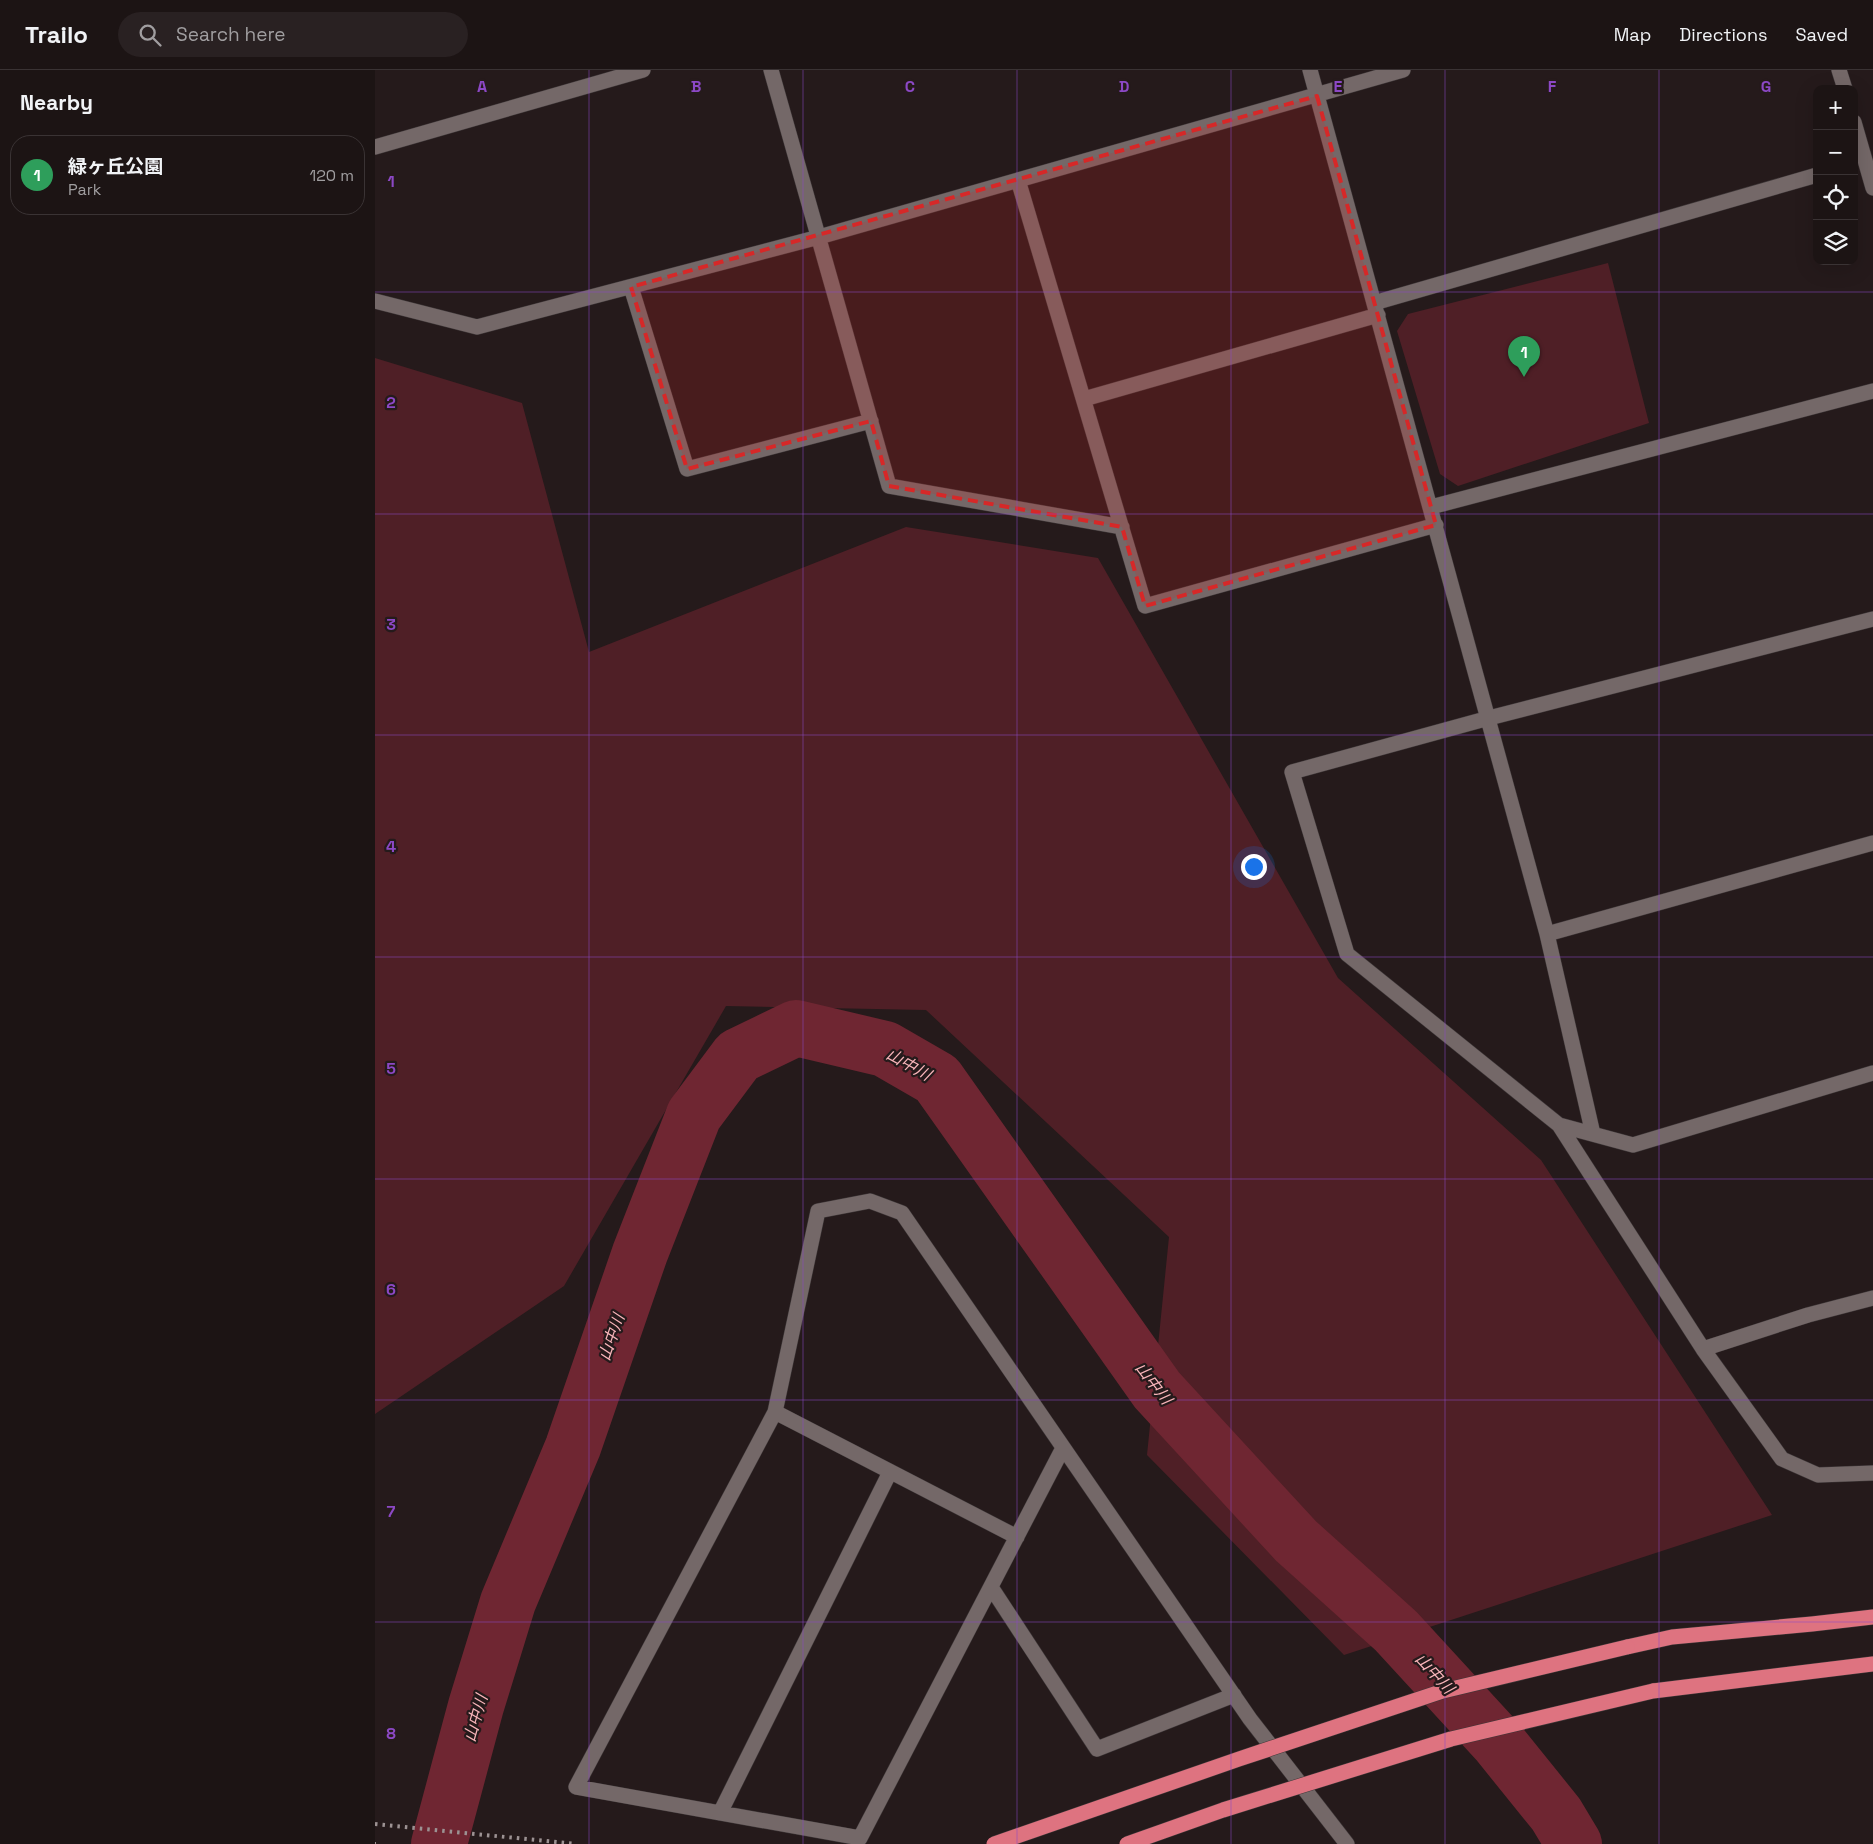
<!DOCTYPE html>
<html lang="en">
<head>
<meta charset="utf-8">
<style>
	:root { --surface:#1c1414; --page:#292122; --text:#f1f3f6; --muted:#a09ea0; --line:#3a3334; --accent:#11cafa }
	body { margin:0; font-family:"Space Grotesk","Noto Sans JP",sans-serif; background:var(--page); color:var(--text) }
	.controls { position:absolute; right:15px; top:15px; display:grid; overflow:hidden; border-radius:10px; box-shadow:0 5px 20px #0002 }
	.controls button { width:45px; height:45px; display:grid; place-items:center; padding:0; border:0; border-bottom:1px solid var(--line); background:var(--surface); color:var(--text); font:25px sans-serif }
	.you { position:absolute; left:878px; top:796px; width:18px; height:18px; margin:-12px; border:4px solid #fff; border-radius:50%; background:#1a73e8; box-shadow:0 0 0 8px #1a73e833 }
	.badge { display:grid; place-items:center; width:32px; height:32px; border-radius:50%; background:var(--accent); color:#fff; font-size:16px; font-weight:700 }
	.pin { position:absolute; translate:-50% -41px; filter:drop-shadow(0 1px 2px #0008) }
	.pin::after { content:''; position:absolute; top:26px; width:18px; height:15px; background:inherit; clip-path:polygon(0 0,100% 0,50% 100%) }
	.list { margin:0; padding:0; list-style:none }
	h2 { display:flex; justify-content:space-between; align-items:center; height:65px; margin:0; padding:0 20px; font-size:21px }
	h2 small { font-size:16px; font-weight:400; color:var(--muted) }
	.list li { display:grid; grid-template-columns:32px 1fr auto; gap:15px; align-items:center; box-sizing:border-box; height:80px; margin:0 10px 10px; padding:0 10px; border:1px solid var(--line); border-radius:20px }
	.list b { display:block; font-size:19px; white-space:nowrap }
	.list p { margin:0; font-size:16px; white-space:nowrap; color:var(--muted) }
	.list em { font-size:16px; font-style:normal; color:var(--muted) }
	.icon { flex:none; width:28px; height:28px; fill:none; stroke:currentColor; stroke-width:2; stroke-linecap:round; stroke-linejoin:round }
	.map { position:relative; flex:none; width:1498px; height:1774px; overflow:hidden }
	header { display:flex; align-items:center; gap:30px; box-sizing:border-box; height:70px; padding:0 25px; background:var(--surface); border-bottom:1px solid var(--line) }
	header strong { font-size:24px }
	nav { display:flex; gap:28px; margin-inline-start:auto; font-size:18px }
	.search { width:350px; height:45px; background:var(--page); display:flex; align-items:center; gap:12px; box-sizing:border-box; padding:0 18px; border-radius:28px; color:var(--muted); font-size:19px }
	main { display:flex }
	aside { flex:1; background:var(--surface) }
	.map>svg:first-child { display:block }
</style>
</head>
<body>
<header>
<strong>Trailo</strong>
<div class="search"><svg class="icon" aria-label="search" viewBox="0 0 24 24"><circle cx="10" cy="10" r="6"/><path d="M15 15l6 6"/></svg>Search here</div>
<nav><a>Map</a><a>Directions</a><a>Saved</a></nav>
</header>
<main>
<aside>
<h2>Nearby<small></small></h2>
<ul class="list">
<li><span class="badge" style="background:#2e9e5b">1</span><div><b>緑ヶ丘公園</b><p>Park</p></div><em>120 m</em></li>
</ul>
</aside>
<div class="map">
<svg width="1498" height="1774" viewBox="0 0 1498 1774">
	<rect width="100%" height="100%" fill="#251a1b"/>
	<path fill="#4f1f26" d="M1233 193 1274 353 1083 416 1065 404 1022 261 1033 244Z
		M0 288 147 333 214 582 531 457 723 488 963 908 1166 1090 1397 1445 969 1585 772 1385 794 1167 551 940 351 936 189 1216 0 1344Z"/>
	<g fill="none" stroke-linecap="round" stroke-linejoin="round">
		<path stroke="#6f2632" stroke-width="56" d="M64 1774 101 1636 133 1532 198 1377 265 1183 319 1045 363 986 421 958 510 979 562 1009 782 1320 921 1471 1021 1561 1122 1671 1181 1744 1199 1774"/>
		<g stroke="#3e3738" stroke-width="16">
			<path id="minor" d="M396 0 514 416 747 457
				M935 0 1172 864 1218 1064
				M1464 0 1470 19
				M1479 52 1498 118
				M0 77 268 0
				M643 110 770 536 1061 455
				M256 217 312 399 496 351
				M0 231 102 257 444 167 1028 0
				M999 233 1442 105
				M709 329 1003 245
				M1056 437 1498 321
				M1498 549 1114 648 917 702 972 884 1184 1055 1328 1279 1407 1389 1443 1405 1498 1403
				M1172 864 1498 773
				M1184 1055 1258 1075 1498 1003
				M1328 1279 1433 1245 1498 1228
				M400 1342 642 1467
				M688 1378 485 1768 201 1717 400 1342 443 1141 495 1131 527 1143 875 1649 972 1774
				M616 1517 722 1679 859 1625
				M345 1743 515 1402"/>
		</g>
		<g stroke="#3e3738" stroke-width="16">
			<path id="motorway" d="M1252 1577 1297 1567 1437 1554 1498 1547
				M1278 1621 1498 1594"/>
		</g>
		<use href="#minor" stroke="#746868" stroke-width="15"/>
		<use href="#motorway" stroke="#de7380" stroke-width="15"/>
		<path stroke="#9c9293" stroke-width="4" stroke-dasharray="2.5 5" stroke-linecap="butt" d="M0 1754 201 1774
			M0 1774H1"/>
		<g stroke="#3e3738" stroke-width="16" stroke-linecap="butt">
			<path id="motorway-bridge" d="M619 1774 864 1689 1068 1621 1252 1577
				M752 1774 848 1740 1076 1669 1278 1621"/>
		</g>
		<use href="#motorway-bridge" stroke="#de7380" stroke-width="15"/>
	</g>
	<path fill="#d62828" fill-opacity="0.2" stroke="#d62828" stroke-width="4" stroke-dasharray="10 6" stroke-linejoin="round" d="M942 26 1061 455 770 536 747 457 514 416 496 351 312 399 256 217Z"/>
	<path fill="none" stroke="#8c48c5" stroke-width="1" stroke-opacity="0.55" d="M214 0V1774M428 0V1774M642 0V1774M856 0V1774M1070 0V1774M1284 0V1774M0 222H1498M0 444H1498M0 665H1498M0 887H1498M0 1109H1498M0 1330H1498M0 1552H1498"/>
	<g text-anchor="middle" stroke-width="4.5" stroke-linejoin="round" paint-order="stroke">
		<g font-size="16" font-style="italic" fill="#f9b5ba" stroke="#251a1b">
			<text transform="translate(534 994) rotate(29)" y="6">山中川</text>
			<text transform="translate(236 1267) rotate(-71)" y="6">山中川</text>
			<text transform="translate(779 1313) rotate(52)" y="6">山中川</text>
			<text transform="translate(1060 1603) rotate(47)" y="6">山中川</text>
			<text transform="translate(100 1648) rotate(-74)" y="6">山中川</text>
		</g>
	</g>
	<g font-size="16" text-anchor="middle" font-weight="bold" fill="#8c48c5" stroke="#251a1b" stroke-width="4.5" stroke-linejoin="round" paint-order="stroke">
		<text x="107" y="22">A</text>
		<text x="321" y="22">B</text>
		<text x="535" y="22">C</text>
		<text x="749" y="22">D</text>
		<text x="963" y="22">E</text>
		<text x="1177" y="22">F</text>
		<text x="1391" y="22">G</text>
		<text x="16" y="117">1</text>
		<text x="16" y="338">2</text>
		<text x="16" y="560">3</text>
		<text x="16" y="782">4</text>
		<text x="16" y="1004">5</text>
		<text x="16" y="1225">6</text>
		<text x="16" y="1447">7</text>
		<text x="16" y="1669">8</text>
	</g>
</svg>
<div class="controls">
<button>+</button>
<button>−</button>
<button><svg class="icon" aria-label="locate" viewBox="0 0 24 24"><circle cx="12" cy="12" r="6"/><path d="M12 2v4M12 18v4M2 12h4M18 12h4"/></svg></button>
<button><svg class="icon" aria-label="layers" viewBox="0 0 24 24"><path d="M12 4l9 5-9 5-9-5zM3 14l9 5 9-5"/></svg></button>
</div>
<div class="you"></div>
<div class="pin badge" style="left:1149px;top:307px;background:#2e9e5b">1</div>
</div>
</main>
</body>
</html>
